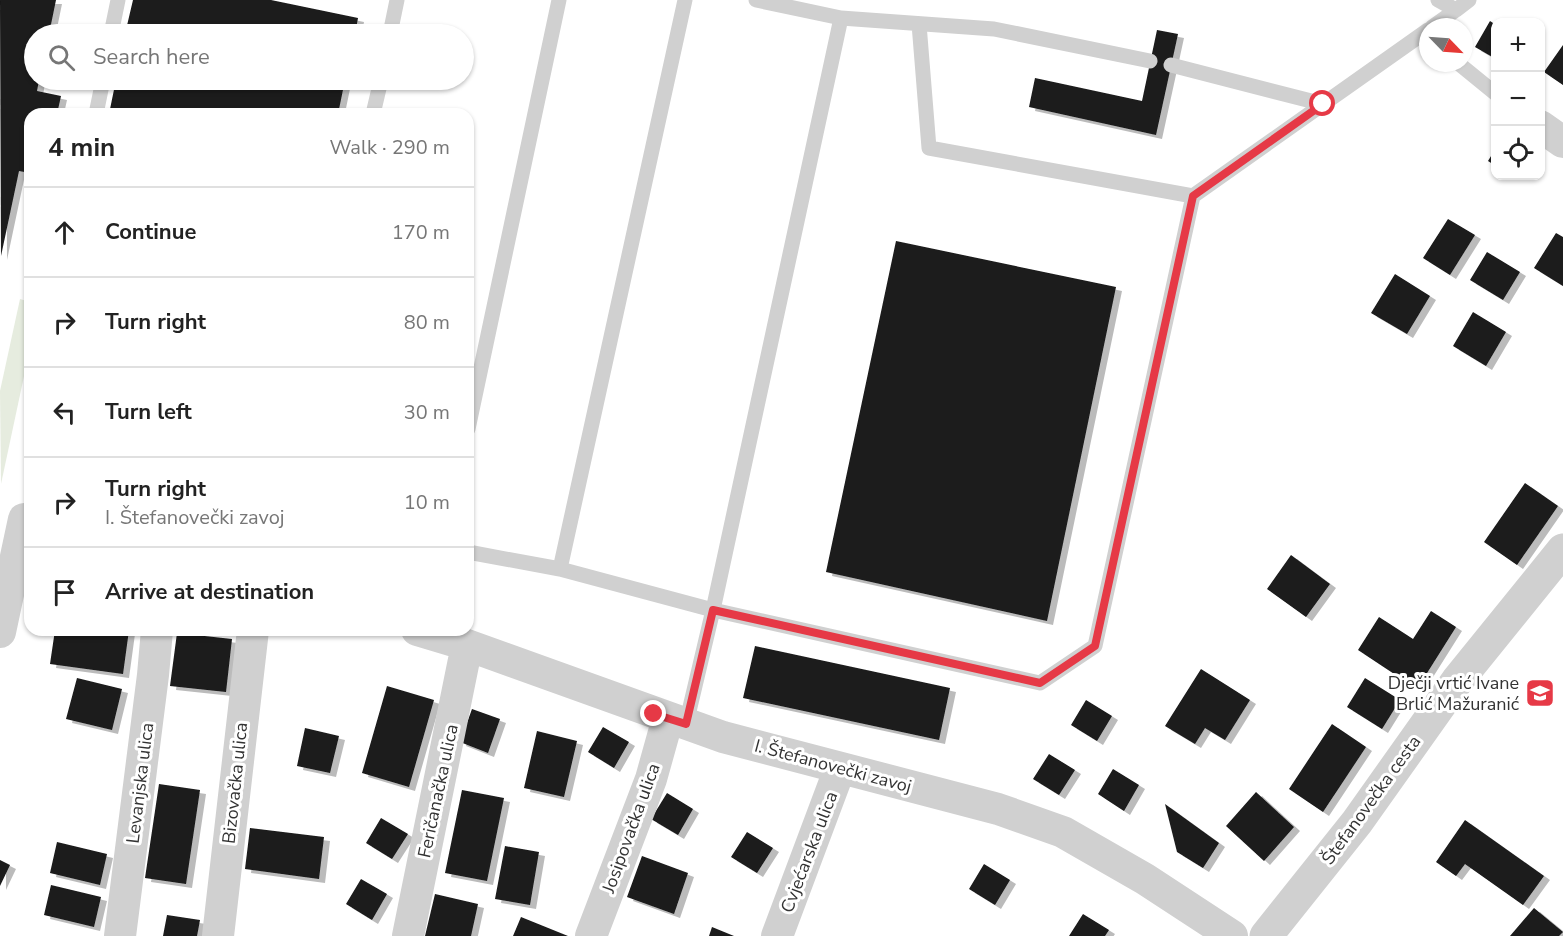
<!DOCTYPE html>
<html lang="en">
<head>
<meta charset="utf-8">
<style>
	:root { --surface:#fff; --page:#f6f6f6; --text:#222; --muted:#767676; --line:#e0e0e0 }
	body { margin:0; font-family:"Nunito Sans",sans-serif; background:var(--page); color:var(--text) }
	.controls { position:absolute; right:18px; top:18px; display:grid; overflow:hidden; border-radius:12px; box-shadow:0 2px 4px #0004 }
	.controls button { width:54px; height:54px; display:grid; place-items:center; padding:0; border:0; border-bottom:2px solid var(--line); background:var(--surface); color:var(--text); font:30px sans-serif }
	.compass { position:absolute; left:1419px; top:18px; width:54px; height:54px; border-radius:50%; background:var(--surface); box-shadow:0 2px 4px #0004; rotate:115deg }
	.stop { position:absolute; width:18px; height:18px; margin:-14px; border:4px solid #e63946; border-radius:50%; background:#fff }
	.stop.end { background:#e63946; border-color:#fff; box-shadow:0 2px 6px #0008 }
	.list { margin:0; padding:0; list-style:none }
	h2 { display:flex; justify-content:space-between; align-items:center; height:78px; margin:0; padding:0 24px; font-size:26px }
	h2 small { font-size:20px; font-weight:400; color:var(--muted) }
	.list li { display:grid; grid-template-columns:39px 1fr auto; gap:18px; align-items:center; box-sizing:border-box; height:90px; padding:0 24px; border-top:2px solid var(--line) }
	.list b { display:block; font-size:22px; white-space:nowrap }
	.list p { margin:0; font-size:20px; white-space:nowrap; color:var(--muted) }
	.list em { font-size:20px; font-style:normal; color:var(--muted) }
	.icon { flex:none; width:33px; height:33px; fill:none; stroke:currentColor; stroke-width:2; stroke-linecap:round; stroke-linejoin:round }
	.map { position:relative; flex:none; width:1563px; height:936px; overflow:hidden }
	.search { position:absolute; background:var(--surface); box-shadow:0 2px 4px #0004; left:24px; top:24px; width:450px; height:66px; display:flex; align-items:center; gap:15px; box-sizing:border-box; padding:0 21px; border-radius:33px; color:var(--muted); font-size:22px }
	.panel { position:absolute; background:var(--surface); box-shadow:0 2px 4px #0004; left:24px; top:108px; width:450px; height:528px; border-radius:18px }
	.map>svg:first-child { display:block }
</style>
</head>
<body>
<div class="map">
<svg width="1563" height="936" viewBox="0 0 1563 936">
	<defs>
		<filter id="shadow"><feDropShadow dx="6" dy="4" stdDeviation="0" flood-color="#0004"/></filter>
	</defs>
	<rect width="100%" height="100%" fill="#fff"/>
	<path fill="#e6ecdf" d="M20 299 30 302V348L1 484 0 391Z"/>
	<path fill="#1a1a1a" filter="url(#shadow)" d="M0 0H56L49 34H34V80H39L37 91 61 96 57 114H30V173L19 171 1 256Z
		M133 0H271L358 18 355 34H125Z
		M1490 21 1496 25V59L1475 47Z
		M1157 30 1178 34 1156 135 1029 107 1035 78 1142 101Z
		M1563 45V85L1544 72Z
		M116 80H345L338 114H109Z
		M1496 148V166L1488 161Z
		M1448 219 1475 235 1450 275 1423 258Z
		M1556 233 1563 237V286L1534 268Z
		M896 241 1116 287 1047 621 826 572Z
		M1487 252 1520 272 1503 300 1470 280Z
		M1395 274 1430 296 1407 334 1371 313Z
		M1473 312 1506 332 1486 366 1453 346Z
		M1525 483 1558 506 1517 565 1484 542Z
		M1291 555 1330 584 1306 617 1267 589Z
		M1431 611 1456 627 1417 689 1358 650 1379 617 1413 639Z
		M55 630H129L123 674 50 664Z
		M177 633 232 639 226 692 170 686Z
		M755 646 950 688 939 740 743 698Z
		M1201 669 1250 700 1225 740 1205 728 1195 744 1165 726Z
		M77 678 122 689 112 730 66 719Z
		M1365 678 1400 700 1382 729 1347 707Z
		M387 686 434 700 409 787 362 773Z
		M1086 700 1112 716 1097 741 1071 725Z
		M472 709 500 719 488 753 460 742Z
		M1332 724 1366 747 1323 812 1289 789Z
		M603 727 629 742 614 768 588 752Z
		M305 728 339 736 330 773 297 766Z
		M537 731 577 741 564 797 524 788Z
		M1049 754 1075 770 1059 795 1033 779Z
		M1113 769 1139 785 1124 811 1098 794Z
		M159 784 200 790 186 884 145 878Z
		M462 790 504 798 487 881 445 873Z
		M1256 792 1294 827 1264 861 1226 826Z
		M667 793 693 809 678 835 651 819Z
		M1165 804 1219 843 1203 868 1177 852Z
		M381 818 408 834 392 859 366 843Z
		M1465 820 1544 876 1523 905 1465 864 1456 876 1436 862Z
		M250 828 324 837 319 879 245 869Z
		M747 832 773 848 757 873 731 857Z
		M57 842 107 854 100 885 50 873Z
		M505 846 539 852 530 905 495 899Z
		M642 856 688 873 674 914 627 897Z
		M0 860 10 865 0 886Z
		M984 864 1010 880 995 905 969 889Z
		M361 879 387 894 372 920 346 904Z
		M51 885 101 897 94 927 44 915Z
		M435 894 478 904 471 936H425Z
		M1534 908 1563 932 1559 936H1510Z
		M1083 914 1109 930 1105 936H1069Z
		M167 915 200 920 197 936H163Z
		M521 917 568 936H513Z
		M712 927 734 936H709Z"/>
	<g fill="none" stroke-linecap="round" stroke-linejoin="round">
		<path stroke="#d0d0d0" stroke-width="15" d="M685 0 560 569 713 610 686 724
			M756 0 841 18 713 610 1040 683 1095 646 1193 196 1428 30
			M1438 0 1456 10 1469 0
			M841 18 994 29 1150 61
			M919 24 929 148 1193 196
			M1432 27 1456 10
			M111 34 118 0
			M390 34 397 0
			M1458 63 1496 94
			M1171 65 1323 104
			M96 114 103 80
			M373 114 381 80
			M468 429 559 0
			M468 552 560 569"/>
		<path stroke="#d0d0d0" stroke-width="32" d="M1540 126 1563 142
			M417 630 467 645 723 737 998 809 1063 832 1145 879 1232 936
			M0 632 24 519
			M120 936 153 675 157 630
			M218 936 253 630
			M408 936 467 645
			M591 936 651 779 668 718
			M777 936 840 768"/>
		<path stroke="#d0d0d0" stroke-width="33" d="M1266 936 1357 822 1457 681 1563 550"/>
	</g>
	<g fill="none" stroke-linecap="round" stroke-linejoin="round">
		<path stroke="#e63946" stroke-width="8" d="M654 714 686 724 713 610 1040 683 1095 646 1193 196 1323 104"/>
	</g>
	<defs>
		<g id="school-square" transform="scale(1.5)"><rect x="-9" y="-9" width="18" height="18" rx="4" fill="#e63946" stroke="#fff"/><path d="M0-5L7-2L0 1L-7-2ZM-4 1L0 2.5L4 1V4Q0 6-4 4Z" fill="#fff"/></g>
	</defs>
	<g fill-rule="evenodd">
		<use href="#school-square" x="1540" y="693"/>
	</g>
	<g text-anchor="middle" stroke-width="6" stroke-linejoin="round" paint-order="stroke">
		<g font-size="18" fill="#333" stroke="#fff" text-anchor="end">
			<text x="1519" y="689">Dječji vrtić Ivane<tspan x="1519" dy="21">Brlić Mažuranić</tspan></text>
		</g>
		<g font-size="18" fill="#333" stroke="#fff">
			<text transform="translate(833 766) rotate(15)" y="6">I. Štefanovečki zavoj</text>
			<text transform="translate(140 783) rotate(-83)" y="6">Levanjska ulica</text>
			<text transform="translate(235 783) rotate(-84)" y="6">Bizovačka ulica</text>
			<text transform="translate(438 791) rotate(-78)" y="6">Feričanačka ulica</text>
			<text transform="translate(1371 800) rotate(-54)" y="6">Štefanovečka cesta</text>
			<text transform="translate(631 828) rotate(-70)" y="6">Josipovačka ulica</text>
			<text transform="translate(809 852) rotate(-69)" y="6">Cvjećarska ulica</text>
		</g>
	</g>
</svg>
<div class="controls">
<button>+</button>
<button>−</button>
<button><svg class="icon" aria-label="locate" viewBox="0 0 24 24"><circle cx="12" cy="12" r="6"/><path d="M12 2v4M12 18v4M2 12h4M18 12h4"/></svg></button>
</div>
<svg class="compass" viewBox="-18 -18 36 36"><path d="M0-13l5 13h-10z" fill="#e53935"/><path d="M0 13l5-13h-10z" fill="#767676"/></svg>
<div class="stop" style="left:1323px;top:104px"></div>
<div class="stop end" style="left:654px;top:714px"></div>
<div class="search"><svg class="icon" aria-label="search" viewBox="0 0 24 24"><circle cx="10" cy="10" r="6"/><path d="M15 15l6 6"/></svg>Search here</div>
<section class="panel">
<h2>4 min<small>Walk · 290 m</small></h2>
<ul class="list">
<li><svg class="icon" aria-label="ahead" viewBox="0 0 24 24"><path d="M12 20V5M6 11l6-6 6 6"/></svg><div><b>Continue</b></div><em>170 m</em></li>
<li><svg class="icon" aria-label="right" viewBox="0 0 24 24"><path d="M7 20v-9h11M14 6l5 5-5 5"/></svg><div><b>Turn right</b></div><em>80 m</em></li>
<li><svg class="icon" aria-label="left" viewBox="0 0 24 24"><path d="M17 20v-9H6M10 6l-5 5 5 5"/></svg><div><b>Turn left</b></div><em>30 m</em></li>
<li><svg class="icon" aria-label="right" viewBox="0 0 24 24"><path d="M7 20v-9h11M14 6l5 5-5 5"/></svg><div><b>Turn right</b><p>I. Štefanovečki zavoj</p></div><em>10 m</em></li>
<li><svg class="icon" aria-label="arrive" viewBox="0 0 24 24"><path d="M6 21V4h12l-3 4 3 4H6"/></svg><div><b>Arrive at destination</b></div></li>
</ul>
</section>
</div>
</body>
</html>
